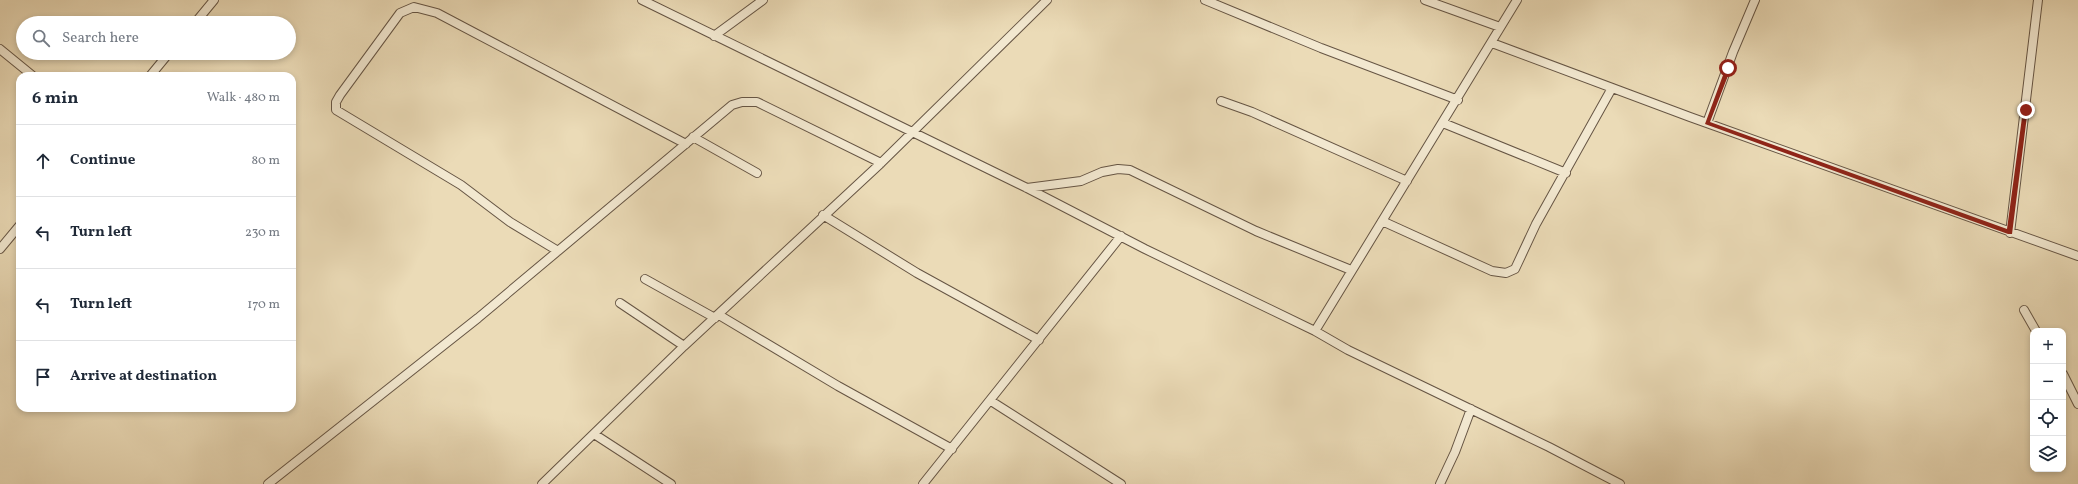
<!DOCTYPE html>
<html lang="en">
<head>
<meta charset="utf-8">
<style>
	:root { --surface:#fff; --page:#f2f2f3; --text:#1f2937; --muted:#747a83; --line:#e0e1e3 }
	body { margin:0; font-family:Vollkorn,serif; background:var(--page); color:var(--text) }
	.controls { position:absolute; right:12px; bottom:12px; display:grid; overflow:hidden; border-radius:8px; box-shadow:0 2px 6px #0003 }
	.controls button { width:36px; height:36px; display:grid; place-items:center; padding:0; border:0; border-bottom:1px solid var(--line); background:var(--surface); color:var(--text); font:20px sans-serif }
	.stop { position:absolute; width:12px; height:12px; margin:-9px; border:3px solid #8f2418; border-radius:50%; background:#fff }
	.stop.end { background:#8f2418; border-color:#fff; box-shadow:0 1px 4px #0008 }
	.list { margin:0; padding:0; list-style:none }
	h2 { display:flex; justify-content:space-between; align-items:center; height:52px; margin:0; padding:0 16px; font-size:17px }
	h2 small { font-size:13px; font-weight:400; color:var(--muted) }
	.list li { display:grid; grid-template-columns:26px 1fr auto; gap:12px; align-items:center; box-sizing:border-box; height:72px; padding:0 16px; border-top:1px solid var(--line) }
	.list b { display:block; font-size:15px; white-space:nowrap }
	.list em { font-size:13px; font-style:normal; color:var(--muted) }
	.icon { flex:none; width:22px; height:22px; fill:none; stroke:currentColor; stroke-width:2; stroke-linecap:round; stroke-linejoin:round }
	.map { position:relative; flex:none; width:2078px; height:484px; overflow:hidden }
	.search { position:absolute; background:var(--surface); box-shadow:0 2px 6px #0003; left:16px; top:16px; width:280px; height:44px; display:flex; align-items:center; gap:10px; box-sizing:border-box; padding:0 14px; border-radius:22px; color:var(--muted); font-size:15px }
	.panel { position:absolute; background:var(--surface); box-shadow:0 2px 6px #0003; left:16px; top:72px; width:280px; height:340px; border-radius:12px }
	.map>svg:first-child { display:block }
</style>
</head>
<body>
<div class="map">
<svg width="2078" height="484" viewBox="0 0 2078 484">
	<rect width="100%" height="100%" fill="#ebdbb7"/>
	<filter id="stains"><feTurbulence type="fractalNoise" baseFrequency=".005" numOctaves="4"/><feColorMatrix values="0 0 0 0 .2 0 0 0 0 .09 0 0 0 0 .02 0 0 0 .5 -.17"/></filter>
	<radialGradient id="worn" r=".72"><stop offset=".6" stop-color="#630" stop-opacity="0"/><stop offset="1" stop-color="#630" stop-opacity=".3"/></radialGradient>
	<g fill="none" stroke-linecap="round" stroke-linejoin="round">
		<g stroke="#654" stroke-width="10">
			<path id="street" d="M642 0 1027 188 1145 249 1315 331 1348 350 1549 447 1620 484
				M1205 0 1321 48 1458 100
				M1425 0 1500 27
				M195 23 214 0
				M714 36 763 0
				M1492 43 1690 117 2078 256
				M0 49 33 76
				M150 76 169 53
				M1221 101 1252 112 1407 181
				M1443 123 1566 173
				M1707 123 1733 52 1755 0
				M693 137 757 173
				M1027 188 1081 181 1102 172 1118 169 1130 170 1256 231 1351 270
				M823 215 917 273 1039 340
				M1382 221 1492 271 1506 273 1515 269 1536 224 1612 88
				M2010 233 2038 0
				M0 249 20 225
				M558 251 510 222 461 185 336 110V102L340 95 400 13 414 7 437 13 686 144
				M645 279 715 318
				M620 303 684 346
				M2024 310 2036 331
				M719 315 838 386 952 449
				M1315 331 1517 0
				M2063 374 2078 404
				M991 401 1121 484
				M594 434 671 484
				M268 484 478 318 732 105 742 102H757L881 163
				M542 484 684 346 881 163 1047 0
				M923 484 1121 236
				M1440 484 1455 452 1471 409"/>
		</g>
		<use href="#street" stroke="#f2e8d0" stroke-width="8"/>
	</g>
	<path fill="#8f2418" d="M1726 67 1731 68 1710 122 2007 229 2023 110 2028 108 2012 234H2008L1705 124Z"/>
	<rect width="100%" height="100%" filter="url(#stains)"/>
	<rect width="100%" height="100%" fill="url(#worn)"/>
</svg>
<div class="controls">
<button>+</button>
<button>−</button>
<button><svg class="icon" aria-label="locate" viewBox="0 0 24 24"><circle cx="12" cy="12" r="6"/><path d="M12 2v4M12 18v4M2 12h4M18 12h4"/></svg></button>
<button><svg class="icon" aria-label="layers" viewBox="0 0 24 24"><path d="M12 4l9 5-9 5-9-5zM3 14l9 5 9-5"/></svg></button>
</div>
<div class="stop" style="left:1728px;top:68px"></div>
<div class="stop end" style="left:2026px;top:110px"></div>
<div class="search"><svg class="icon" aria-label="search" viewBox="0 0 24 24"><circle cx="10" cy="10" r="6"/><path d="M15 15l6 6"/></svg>Search here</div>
<section class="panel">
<h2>6 min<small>Walk · 480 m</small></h2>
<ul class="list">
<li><svg class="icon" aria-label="ahead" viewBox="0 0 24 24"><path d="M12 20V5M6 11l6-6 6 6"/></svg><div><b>Continue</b></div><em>80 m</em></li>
<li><svg class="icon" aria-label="left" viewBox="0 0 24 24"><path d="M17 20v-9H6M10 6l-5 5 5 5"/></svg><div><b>Turn left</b></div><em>230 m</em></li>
<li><svg class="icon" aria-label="left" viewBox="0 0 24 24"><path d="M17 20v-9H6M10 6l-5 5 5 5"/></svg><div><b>Turn left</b></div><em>170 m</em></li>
<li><svg class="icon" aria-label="arrive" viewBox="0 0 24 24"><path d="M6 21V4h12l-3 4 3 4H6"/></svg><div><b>Arrive at destination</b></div></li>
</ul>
</section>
</div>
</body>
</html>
